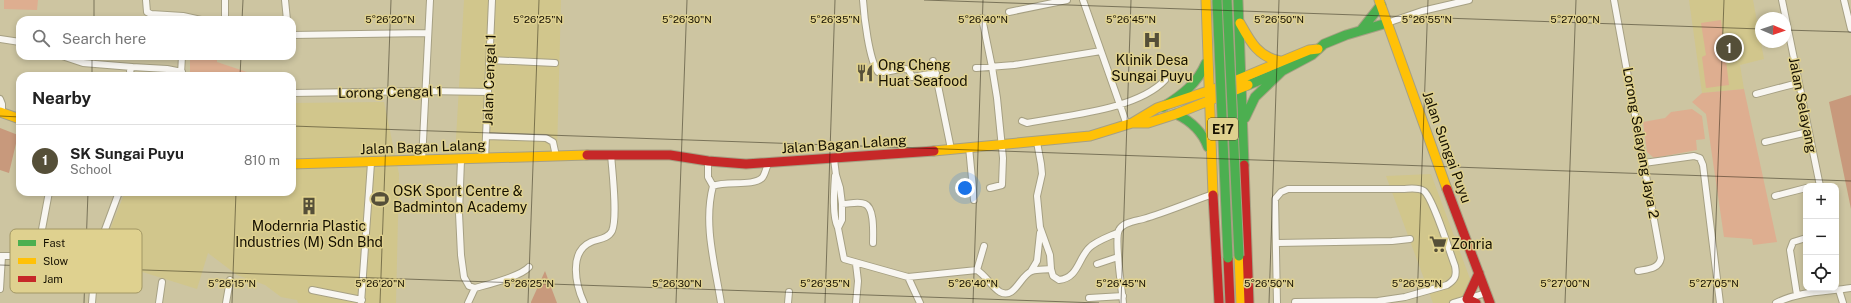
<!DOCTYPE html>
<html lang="en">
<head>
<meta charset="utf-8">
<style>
	:root { --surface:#fff; --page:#f2f2f2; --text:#222; --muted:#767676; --line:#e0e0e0; --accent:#554f38 }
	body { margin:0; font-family:"Public Sans",sans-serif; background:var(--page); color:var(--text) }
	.controls { position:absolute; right:12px; bottom:12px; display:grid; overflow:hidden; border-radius:8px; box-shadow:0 2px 6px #0003 }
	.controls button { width:36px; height:36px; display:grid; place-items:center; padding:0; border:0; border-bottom:1px solid var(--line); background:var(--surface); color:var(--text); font:20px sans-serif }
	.compass { position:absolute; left:1755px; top:12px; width:36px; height:36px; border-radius:50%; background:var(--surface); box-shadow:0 2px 6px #0003; rotate:92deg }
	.you { position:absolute; left:965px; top:188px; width:14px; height:14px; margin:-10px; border:3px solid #fff; border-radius:50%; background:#1a73e8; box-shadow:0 0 0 6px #1a73e833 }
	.badge { display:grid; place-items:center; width:26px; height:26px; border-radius:50%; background:var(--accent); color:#fff; font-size:13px; font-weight:700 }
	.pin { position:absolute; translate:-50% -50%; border:2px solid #fff; box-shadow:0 1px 4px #0006 }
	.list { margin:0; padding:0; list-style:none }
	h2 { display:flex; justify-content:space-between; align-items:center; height:52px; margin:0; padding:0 16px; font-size:17px }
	h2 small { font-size:13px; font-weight:400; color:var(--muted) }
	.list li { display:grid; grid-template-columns:26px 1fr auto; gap:12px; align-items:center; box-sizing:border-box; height:72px; padding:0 16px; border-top:1px solid var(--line) }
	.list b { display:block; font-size:15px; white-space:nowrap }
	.list p { margin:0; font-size:13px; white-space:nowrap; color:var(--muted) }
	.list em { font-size:13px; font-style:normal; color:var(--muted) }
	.icon { flex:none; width:22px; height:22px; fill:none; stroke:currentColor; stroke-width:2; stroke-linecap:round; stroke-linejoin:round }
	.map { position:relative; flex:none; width:1851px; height:303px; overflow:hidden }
	.search { position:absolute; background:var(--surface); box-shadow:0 2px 6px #0003; left:16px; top:16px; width:280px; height:44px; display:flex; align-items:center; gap:10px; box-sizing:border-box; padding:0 14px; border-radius:12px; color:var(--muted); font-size:15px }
	.panel { position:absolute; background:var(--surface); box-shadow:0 2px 6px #0003; left:16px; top:72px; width:280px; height:124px; border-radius:12px }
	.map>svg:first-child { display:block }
</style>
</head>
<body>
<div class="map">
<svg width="1851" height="303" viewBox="0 0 1851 303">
	<rect width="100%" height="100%" fill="#cdc5a1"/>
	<path fill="#d1c68c" d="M464 0H561L557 153 455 156Z
		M1689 0H1753L1764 59 1740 65 1744 89 1702 93Z
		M384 102 399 174 396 303H298L297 300 281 297 265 285 237 275 208 253 197 289 133 269 101 252 125 192H292V103Z
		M1431 174 1479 303H1433L1386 176Z"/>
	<path fill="#deae90" d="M4 0H38L37 10 4 9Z
		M1721 20 1729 85 1706 88 1702 57 1706 55 1701 23Z
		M190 56H217V62L253 74 252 76 190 75Z
		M1744 89 1777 242 1753 245 1752 239 1724 237 1706 114 1692 102 1702 93Z
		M1692 109 1702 116 1705 139 1696 140 1697 150 1654 158 1647 152 1643 122 1665 118 1671 112Z"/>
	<path fill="#c8997c" d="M1851 95V209L1829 102Z
		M0 128 18 135 9 173 0 170Z
		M545 271 557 303H531V302Z"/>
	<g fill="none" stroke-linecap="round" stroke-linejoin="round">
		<g stroke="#a6a083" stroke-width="8">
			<path id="street" d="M146 0 147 12 151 14 183 16 201 20
				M285 0 287 20
				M863 0C864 16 869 60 878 72 888 74 900 66 909 70L912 77 936 73
				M1083 0 1127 125
				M1614 0 1661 258C1659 269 1648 269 1638 271
				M1782 0 1820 186
				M1844 0 1851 29
				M1009 12 1067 0
				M982 18 992 67 997 98 1003 158 1002 185 990 188
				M225 20V0
				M1387 23 1422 11 1469 0
				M292 35 428 33
				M0 39 20 42
				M62 56 83 63 132 67
				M489 60 555 63
				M933 61 951 149
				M976 68 1014 65 1101 51
				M181 74 182 56
				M132 76 130 71 132 67 167 69 182 72
				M292 93 425 91 488 92
				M1756 94 1798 83
				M0 99 2 104V113
				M1022 121 1027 123C1067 115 1137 110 1165 80
				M486 136 546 138 553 142 556 156
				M1037 142 1041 164 1042 174 1037 196 1040 227 1050 255 1051 269 1053 276 1059 280C1078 278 1078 259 1089 248 1096 241 1108 237 1117 233
				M1765 142 1808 132
				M969 147 974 200
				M485 159 492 0
				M834 159 836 175 840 188 842 204V220L838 228 844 259 908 277 977 270C986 276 991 286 1000 292 1015 300 1020 275 1032 271 1037 269 1045 270 1051 269
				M461 160 459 213 461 255 464 277 469 286 475 288
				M422 161 430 0
				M708 161V177L713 186C703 224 715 265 721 303
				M1644 163 1694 156 1700 158 1703 165 1720 303
				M835 176C834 190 832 216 838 228
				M713 186C726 180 752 187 762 178 765 175 766 168 768 164
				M1775 196 1806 188
				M842 204C849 204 859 201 865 204 875 208 873 234 873 243
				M1277 243 1392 241 1410 239
				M0 256H37L96 254
				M37 256 49 192
				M856 264 858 281 856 303
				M1097 264 1118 257
				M977 270 984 246
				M1031 271 1037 261 1040 233
				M908 277 920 303
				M0 289 2 256
				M312 290 362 300
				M1839 290 1843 303
				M1797 295 1790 250 1793 242 1806 238
				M1089 298 1123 296
				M92 303 96 254 119 192
				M159 303 162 282
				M226 303 230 280
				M361 303 371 163
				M468 303 475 288C489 284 520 277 529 267
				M584 303C576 286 568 252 591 242 598 239 608 239 612 231 618 217 612 170 611 154
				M788 303 789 292
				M1123 303C1122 290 1114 239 1119 230 1123 222 1136 221 1143 219 1167 212 1190 202 1213 194
				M1277 303 1275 199 1281 192 1288 189H1402C1409 189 1418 187 1424 191 1433 198 1450 253 1455 266 1457 276 1455 280 1447 285L1405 297 1378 301 1295 302
				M1453 303 1486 293
				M1776 303C1799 291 1826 292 1851 288"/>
		</g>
		<g stroke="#a6a083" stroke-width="11">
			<path id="fast" d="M1238 0 1244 165
				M1362 29 1381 5
				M1248 85 1282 71 1312 55 1324 44 1346 35 1387 23
				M1163 107C1182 95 1197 84 1206 63
				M1176 114C1191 121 1202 131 1208 147
				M1245 118 1255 97 1282 71"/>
		</g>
		<g stroke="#a6a083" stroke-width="11">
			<path id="slow" d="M1206 0 1213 195
				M1379 0 1447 189
				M1240 23C1250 41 1258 57 1280 61
				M0 112 20 119
				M1132 123 1157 108 1220 87 1309 50 1318 49
				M934 151 1090 136 1132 123H1148L1176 114 1248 85
				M292 164 587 155
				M1239 256 1241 303"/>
		</g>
		<g stroke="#a6a083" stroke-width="11">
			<path id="jam" d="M587 155H670L708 161 746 164 934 151
				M1244 165 1249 303
				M1447 189 1490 303
				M1213 195 1219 303
				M1228 258 1230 303
				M1476 303 1467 299 1479 273"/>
		</g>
		<use href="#street" stroke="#f8f6f1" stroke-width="6"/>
		<use href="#fast" stroke="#4caf50" stroke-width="9"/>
		<use href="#slow" stroke="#ffc107" stroke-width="9"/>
		<use href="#jam" stroke="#c62828" stroke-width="9"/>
		<g stroke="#a6a083" stroke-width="11" stroke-linecap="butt">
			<path id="fast-bridge" d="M1217 0 1228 258
				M1227 0 1239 256"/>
		</g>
		<use href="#fast-bridge" stroke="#4caf50" stroke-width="9"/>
	</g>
	<path fill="none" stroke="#151000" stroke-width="1" stroke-opacity="0.45" d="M924 0 1761 29M94 20V0M242 20 243 0M1785 30 1851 32M92 76V56M240 76 241 56M0 116 20 117M292 126 1851 181M0 265 1099 303M84 303 88 192M232 303 236 192M380 303 391 0M528 303 539 0M676 303 687 0M825 303 835 0M973 303 983 0M1121 303 1131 0M1269 303 1279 0M1417 303 1428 0M1565 303 1576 0M1713 303 1724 0"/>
	<defs>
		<g id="hospital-bare" transform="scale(1.38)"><path d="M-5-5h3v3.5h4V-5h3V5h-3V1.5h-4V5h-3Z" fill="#554f38" stroke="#dfd18f" stroke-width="2.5" paint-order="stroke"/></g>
		<g id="restaurant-bare" transform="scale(1.38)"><path d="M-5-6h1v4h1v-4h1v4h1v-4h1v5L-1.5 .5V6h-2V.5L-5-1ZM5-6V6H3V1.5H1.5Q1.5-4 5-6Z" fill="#554f38" stroke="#dfd18f" stroke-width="2.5" paint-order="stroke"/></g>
		<g id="stadium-bare" transform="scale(1.38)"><path d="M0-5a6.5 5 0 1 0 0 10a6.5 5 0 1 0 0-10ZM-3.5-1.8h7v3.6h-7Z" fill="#554f38" stroke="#dfd18f" stroke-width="2.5" paint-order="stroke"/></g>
		<g id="building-bare" transform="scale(1.38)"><path d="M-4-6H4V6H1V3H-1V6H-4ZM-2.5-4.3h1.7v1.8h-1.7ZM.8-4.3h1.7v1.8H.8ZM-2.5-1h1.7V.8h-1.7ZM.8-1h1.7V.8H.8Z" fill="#554f38" stroke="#dfd18f" stroke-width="2.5" paint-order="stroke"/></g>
		<g id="supermarket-bare" transform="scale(1.38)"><path d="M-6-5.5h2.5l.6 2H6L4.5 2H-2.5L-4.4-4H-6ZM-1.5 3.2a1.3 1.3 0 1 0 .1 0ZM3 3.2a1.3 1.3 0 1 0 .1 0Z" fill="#554f38" stroke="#dfd18f" stroke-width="2.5" paint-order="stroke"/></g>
	</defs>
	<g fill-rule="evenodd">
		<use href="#hospital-bare" x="1152" y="40"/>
		<use href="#restaurant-bare" x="865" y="73"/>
		<use href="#stadium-bare" x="380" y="199"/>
		<use href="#building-bare" x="309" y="206"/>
		<use href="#supermarket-bare" x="1438" y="244"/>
	</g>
	<g text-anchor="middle" stroke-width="3" stroke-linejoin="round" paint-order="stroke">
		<rect fill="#dfd18f" stroke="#524a2b" stroke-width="1" x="1208" y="118" width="30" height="22" rx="3"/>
		<g font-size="13" font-weight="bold" fill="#151000">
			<text x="1223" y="134">E17</text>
		</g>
		<g font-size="14" fill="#151000" stroke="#dfd18f" text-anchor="start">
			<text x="1152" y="65" text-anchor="middle">Klinik Desa<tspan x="1152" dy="16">Sungai Puyu</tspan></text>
			<text x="878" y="70">Ong Cheng<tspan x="878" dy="16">Huat Seafood</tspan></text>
			<text x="393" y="196">OSK Sport Centre &amp;<tspan x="393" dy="16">Badminton Academy</tspan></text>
			<text x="309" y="231" text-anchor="middle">Modernria Plastic<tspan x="309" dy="16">Industries (M) Sdn Bhd</tspan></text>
			<text x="1451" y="249">Zonria</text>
		</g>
		<g font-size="14" fill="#151000" stroke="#dfd18f">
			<text transform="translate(489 80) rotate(-88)" y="5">Jalan Cengal 1</text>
			<text transform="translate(390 92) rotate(-1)" y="5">Lorong Cengal 1</text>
			<text transform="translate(1803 105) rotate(79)" y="5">Jalan Selayang</text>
			<text transform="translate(1641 143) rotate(80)" y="5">Lorong Selayang Jaya 2</text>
			<text transform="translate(844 144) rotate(-4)" y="5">Jalan Bagan Lalang</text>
			<text transform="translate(423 147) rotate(-2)" y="5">Jalan Bagan Lalang</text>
			<text transform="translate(1447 147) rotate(70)" y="5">Jalan Sungai Puyu</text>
		</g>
	</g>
	<rect x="10" y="229" width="132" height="64" rx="6" fill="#dfd18f" stroke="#a29764" stroke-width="1"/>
	<rect x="18" y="240" width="18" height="6" fill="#4caf50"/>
	<rect x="18" y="258" width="18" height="6" fill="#ffc107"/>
	<rect x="18" y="276" width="18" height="6" fill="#c62828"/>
	<g font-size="11" fill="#151000">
		<text x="43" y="247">Fast</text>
		<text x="43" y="265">Slow</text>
		<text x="43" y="283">Jam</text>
	</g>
	<g font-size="10" text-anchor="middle" fill="#151000" stroke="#dfd18f" stroke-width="3" stroke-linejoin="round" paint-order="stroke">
		<text x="390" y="23">5°26'20"N</text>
		<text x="538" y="23">5°26'25"N</text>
		<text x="687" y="23">5°26'30"N</text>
		<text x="835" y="23">5°26'35"N</text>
		<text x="983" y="23">5°26'40"N</text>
		<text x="1131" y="23">5°26'45"N</text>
		<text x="1279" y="23">5°26'50"N</text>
		<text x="1427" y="23">5°26'55"N</text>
		<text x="1575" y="23">5°27'00"N</text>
		<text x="232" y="287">5°26'15"N</text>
		<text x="380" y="287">5°26'20"N</text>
		<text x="529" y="287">5°26'25"N</text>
		<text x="677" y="287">5°26'30"N</text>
		<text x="825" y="287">5°26'35"N</text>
		<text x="973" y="287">5°26'40"N</text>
		<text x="1121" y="287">5°26'45"N</text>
		<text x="1269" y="287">5°26'50"N</text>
		<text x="1417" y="287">5°26'55"N</text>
		<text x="1565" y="287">5°27'00"N</text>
		<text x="1714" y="287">5°27'05"N</text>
	</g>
</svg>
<div class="controls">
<button>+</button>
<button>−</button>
<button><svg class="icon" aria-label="locate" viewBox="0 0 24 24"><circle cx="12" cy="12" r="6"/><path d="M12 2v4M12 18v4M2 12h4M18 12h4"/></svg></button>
</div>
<svg class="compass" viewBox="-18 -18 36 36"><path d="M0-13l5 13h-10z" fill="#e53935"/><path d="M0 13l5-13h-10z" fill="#767676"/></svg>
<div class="you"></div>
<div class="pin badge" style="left:1729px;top:48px">1</div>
<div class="search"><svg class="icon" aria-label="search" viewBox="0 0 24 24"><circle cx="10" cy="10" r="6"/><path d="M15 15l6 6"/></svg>Search here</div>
<section class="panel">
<h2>Nearby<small></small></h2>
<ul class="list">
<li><span class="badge">1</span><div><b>SK Sungai Puyu</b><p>School</p></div><em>810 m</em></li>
</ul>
</section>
</div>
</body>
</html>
